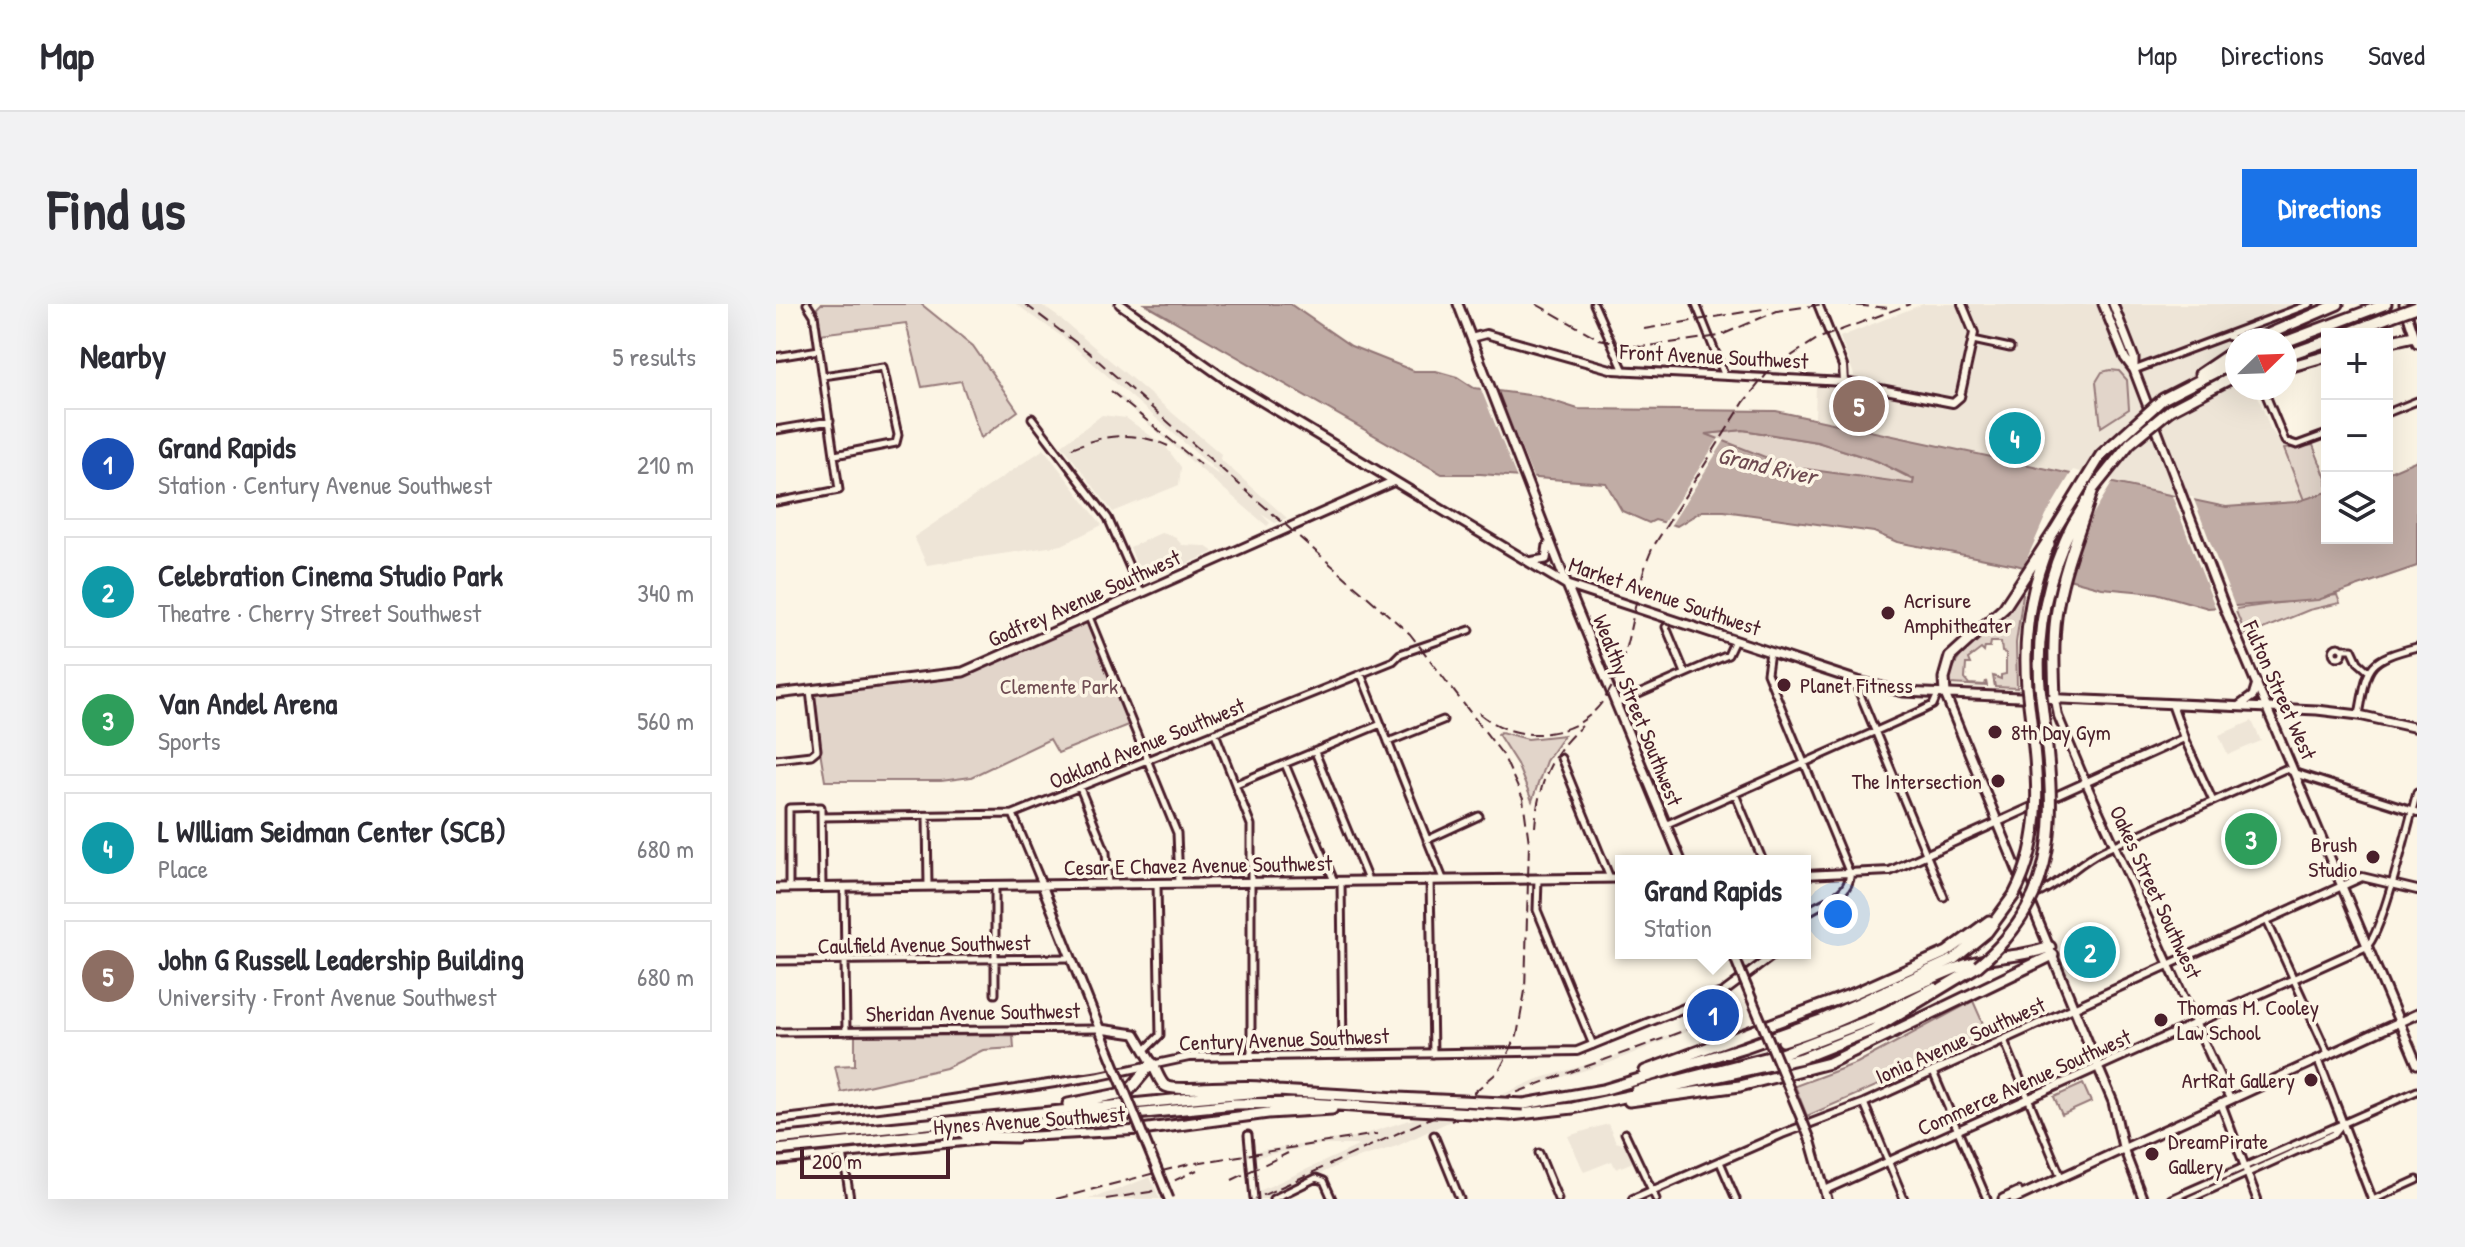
<!DOCTYPE html>
<html lang="en">
<head>
<meta charset="utf-8">
<style>
	:root { --surface:#fff; --page:#f2f2f3; --text:#2b2b33; --muted:#7c7c81; --line:#e1e1e2; --accent:#1a73e8 }
	body { margin:0; font-family:"Patrick Hand",sans-serif; background:var(--page); color:var(--text) }
	.controls { position:absolute; right:24px; top:24px; display:grid; overflow:hidden; border-radius:0px; box-shadow:0 8px 32px #0002 }
	.controls button { width:72px; height:72px; display:grid; place-items:center; padding:0; border:0; border-bottom:2px solid var(--line); background:var(--surface); color:var(--text); font:40px sans-serif }
	.compass { position:absolute; left:1449px; top:24px; width:72px; height:72px; border-radius:50%; background:var(--surface); box-shadow:0 8px 32px #0002; rotate:67deg }
	.scale { position:absolute; left:24px; bottom:20px; width:150px; box-sizing:border-box; padding-left:8px; border:4px solid #4a1f2b; border-top:0; font-size:22px; line-height:28px; white-space:nowrap; color:#4a1f2b; -webkit-text-stroke:6px #fcf5e5; paint-order:stroke }
	.you { position:absolute; left:1062px; top:610px; width:28px; height:28px; margin:-20px; border:6px solid #fff; border-radius:50%; background:#1a73e8; box-shadow:0 0 0 12px #1a73e833 }
	.badge { display:grid; place-items:center; width:52px; height:52px; border-radius:50%; background:var(--accent); color:#fff; font-size:26px; font-weight:700 }
	.pin { position:absolute; translate:-50% -50%; border:4px solid #fff; box-shadow:0 2px 8px #0006 }
	.popup { position:absolute; left:839px; top:551px; width:196px; height:104px; box-sizing:border-box; display:grid; place-content:center; border-radius:0px; background:var(--surface); filter:drop-shadow(0 2px 6px #0005); font-size:26px; white-space:nowrap; color:var(--muted) }
	.popup b { font-size:30px; color:var(--text) }
	.popup::after { content:''; position:absolute; left:50%; top:100%; margin-left:-16px; border:16px solid transparent; border-top-color:var(--surface) }
	.list { margin:0; padding:0; list-style:none }
	h2 { display:flex; justify-content:space-between; align-items:center; height:104px; margin:0; padding:0 32px; font-size:34px }
	h2 small { font-size:26px; font-weight:400; color:var(--muted) }
	.list li { display:grid; grid-template-columns:52px 1fr auto; gap:24px; align-items:center; box-sizing:border-box; height:112px; margin:0 16px 16px; padding:0 16px; border:2px solid var(--line); border-radius:0px }
	.list b { display:block; font-size:30px; white-space:nowrap }
	.list p { margin:0; font-size:26px; white-space:nowrap; color:var(--muted) }
	.list em { font-size:26px; font-style:normal; color:var(--muted) }
	.icon { flex:none; width:44px; height:44px; fill:none; stroke:currentColor; stroke-width:2; stroke-linecap:round; stroke-linejoin:round }
	.map { position:relative; flex:none; width:1641px; height:895px; overflow:hidden; border-radius:0px }
	header { display:flex; align-items:center; gap:48px; box-sizing:border-box; height:112px; padding:0 40px; background:var(--surface); border-bottom:2px solid var(--line) }
	header strong { font-size:38px }
	nav { display:flex; gap:44px; margin-inline-start:auto; font-size:28px }
	.intro { display:flex; align-items:center; justify-content:space-between; box-sizing:border-box; height:192px; padding:0 48px }
	h1 { margin:0; font-size:56px }
	.button { padding:20px 36px; border-radius:0px; background:var(--accent); color:#fff; font-size:28px; font-weight:700 }
	main { display:flex; gap:48px; padding:0 48px }
	aside { flex:1; background:var(--surface); border-radius:0px; box-shadow:0 8px 32px #0002 }
	.map>svg:first-child { display:block }
</style>
</head>
<body>
<header>
<strong>Map</strong>
<nav><a>Map</a><a>Directions</a><a>Saved</a></nav>
</header>
<div class="intro"><h1>Find us</h1><a class="button">Directions</a></div>
<main>
<aside>
<h2>Nearby<small>5 results</small></h2>
<ul class="list">
<li><span class="badge" style="background:#1a4fb4">1</span><div><b>Grand Rapids</b><p>Station · Century Avenue Southwest</p></div><em>210 m</em></li>
<li><span class="badge" style="background:#0f9aa8">2</span><div><b>Celebration Cinema Studio Park</b><p>Theatre · Cherry Street Southwest</p></div><em>340 m</em></li>
<li><span class="badge" style="background:#2e9e5b">3</span><div><b>Van Andel Arena</b><p>Sports</p></div><em>560 m</em></li>
<li><span class="badge" style="background:#0f9aa8">4</span><div><b>L WIlliam Seidman Center (SCB)</b><p>Place</p></div><em>680 m</em></li>
<li><span class="badge" style="background:#8d6e63">5</span><div><b>John G Russell Leadership Building</b><p>University · Front Avenue Southwest</p></div><em>680 m</em></li>
</ul>
</aside>
<div class="map">
<svg width="1641" height="895" viewBox="0 0 1641 895">
	<rect width="100%" height="100%" fill="#fcf5e5"/>
	<filter id="ink" filterUnits="userSpaceOnUse"><feTurbulence type="fractalNoise" baseFrequency=".0125" numOctaves="2"/><feDisplacementMap in="SourceGraphic" scale="16" xChannelSelector="R" yChannelSelector="G"/><feConvolveMatrix kernelMatrix="1 2 1 2 8 2 1 2 1" color-interpolation-filters="sRGB"/></filter>
	<g filter="url(#ink)">
		<path fill="#eee5d7" d="M240 0H264L285 15 445 150 444 155 511 214 499 219 485 210 494 219 491 222 336 89 339 87 394 136 448 175 435 162 288 34Z
			M1147 0H1517L1518 3 1457 25 1461 36V84H1479L1494 124 1506 141 1521 146 1537 141 1551 177V188L1540 193 1481 203 1439 202 1039 115 1040 80 1079 83 1078 71 1064 33Z
			M326 111 350 114 390 143 405 163 403 181 337 208 286 141Z
			M268 145 326 221 286 241 151 261 138 233Z
			M385 229 398 232 406 241 429 242 438 248 370 278 366 276 354 243Z
			M1476 417 1485 437 1452 451 1443 431Z
			M930 716 932 719 833 759 721 793 759 776 843 751Z
			M649 811 683 813 621 842 569 858 492 895H481V888L584 841H543L480 853V847L583 832Z
			M832 820 840 838 850 841 857 858 840 865 836 857 808 868 792 832Z
			M374 873 384 895H312L338 887Z"/>
		<path fill="#e2d5ca" stroke="#967a7a" stroke-width="2" d="M45 0H145L197 42 242 107 205 134 185 77 146 83 130 19 44 30 41 4Z
			M1334 66 1343 67 1351 76 1353 105 1325 123 1320 78 1326 68Z
			M967 126 1042 138 1101 157 1138 176 1137 180C1085 181 972 161 929 130Z
			M1537 141 1551 177V188L1528 196 1508 145Z
			M1244 287 1247 290 1240 339 1241 384 1219 383 1217 372 1225 375V371L1230 370V349L1226 348 1225 338H1215L1214 343H1209L1208 348 1205 345 1192 355 1194 360H1190L1189 375 1193 380 1209 381 1210 377 1211 382 1174 380C1171 350 1226 315 1244 287Z
			M1561 291 1564 299 1533 306 1470 332 1459 305Z
			M313 313 357 419 282 449 274 435 195 473 165 477H49L34 386 176 371Z
			M725 428 752 435 788 431 770 457 756 497 741 460 722 430Z
			M1197 697 1213 733 1031 812 1019 782 1081 759Z
			M237 731 238 744 207 746 170 764 65 788 59 762 79 761V732Z
			M1307 780 1315 798 1286 811 1278 793Z"/>
		<path fill="#c0aca5" stroke="#917474" stroke-width="2" fill-rule="evenodd" d="M369 0H514L575 42 638 67H660L681 73 698 84 761 92 802 105 1000 107 1450 203 1520 198 1551 188V234H1611V169L1641 156V262L1542 296 1432 304 1380 289 1326 284 1240 261 1121 238 1098 228 948 207H926L901 222 879 216 873 219 846 207 830 179 704 170H666ZM967 126 1041 138 1101 157 1138 175 1137 180 1015 163 930 130Z"/>
		<path fill="#fcf5e5" d="M704 83 721 85 759 178 742 177Z
			M943 134 949 136 893 224 885 223Z
			M1297 166 1338 176 1312 218 1292 277 1246 266 1270 211Z
			M1396 192 1417 193 1461 308H1441Z"/>
		<g fill="none" stroke-linecap="round" stroke-linejoin="round">
			<g stroke="#4a1f2b" stroke-width="11">
				<path id="minor" d="M818 0 848 67
					M920 0 948 70
					M1453 33 1466 36
					M1197 36 1234 44
					M0 53 43 46
					M1358 66 1534 0
					M47 72 107 63 122 131 120 139 59 151
					M1487 84 1509 137 1521 141 1551 130
					M1611 109 1641 97
					M256 114 332 214 365 289
					M0 126 54 117
					M0 198 63 186 38 11 31 0
					M313 313 401 529 403 579
					M890 323 909 369
					M1557 348a5 5 0 1 1 10 0a5 5 0 1 1-10 0Z
					M1566 345H1576L1582 358 1591 366
					M994 348 991 369 1074 570
					M585 370 667 575
					M1082 377 1083 388 1168 593
					M840 400 952 351 959 336
					M1583 411C1592 361 1590 356 1641 343
					M439 429 475 521V751
					M1408 434 1437 497
					M612 438 667 416
					M539 448 592 576
					M785 454 834 574
					M0 455 35 451 41 446 34 386
					M509 460 558 577
					M460 480 605 420
					M304 484 330 548 332 581
					M959 490 987 557
					M237 510 266 580
					M151 512 152 582
					M45 513 237 510 617 357 624 350 694 326
					M889 521 1145 407 1157 401 1162 390
					M651 536 703 512
					M654 575 657 750
					M762 575 761 606 817 741
					M565 577 567 750
					M219 582V690
					M13 584V504L45 503 46 584
					M68 584 70 728
					M1259 591C1285 580 1302 558 1328 546L1509 465 1517 468
					M1491 617 1552 750
					M1591 642C1606 631 1634 513 1641 488
					M0 657 295 654
					M0 728 323 725
					M1228 736 1285 873
					M370 745 384 731 381 580
					M1157 768 1211 895
					M1088 799 1128 895
					M849 829 880 895
					M472 831 478 895
					M658 831 684 895
					M67 849 74 895
					M763 849 782 895
					M944 858 960 895
					M497 895 540 874 548 877 556 895
					M1395 895 1641 787
					M1414 895 1558 830 1566 820
					M1599 895 1641 876"/>
			</g>
			<g stroke="#4a1f2b" stroke-width="12">
				<path id="tertiary" d="M1042 0 1067 62 1068 78
					M695 34 710 30 838 66 1068 78 1177 99 1184 93 1198 29 1186 0
					M1279 395 1282 412 1310 479 1454 795
					M1521 470 1641 508
					M1029 571 1114 567 1408 434 1396 400
					M1029 610C1045 597 1073 594 1074 570
					M1542 755 1596 895
					M1445 799 1481 895
					M0 816 162 797 324 772 413 753 801 747 948 688 1000 649
					M1347 843 1367 895
					M0 857 207 836
					M1049 886 1591 642
					M857 895 1006 830 1088 799 1586 573 1641 586"/>
			</g>
			<g stroke="#4a1f2b" stroke-width="13">
				<path id="secondary" d="M344 0 452 77 791 281 1082 377 1127 388 1541 406 1583 411 1641 424
					M682 0 791 281 905 557
					M1628 0 1641 39
					M753 258 770 255 772 241
					M0 390 187 368 616 178
					M1169 390 1323 765 1337 798 1347 843
					M1463 402 1477 392 1481 379
					M266 581 328 736
					M0 584 845 574
					M957 649 965 669
					M324 725 359 730 376 759
					M241 833 365 826
					M1034 835 1051 895"/>
			</g>
			<g stroke="#4a1f2b" stroke-width="13">
				<path id="primary" d="M1327 0 1349 54 1358 66
					M1337 0 1358 54V66L1451 310 1641 760
					M1227 895 1242 888
					M1238 895 1641 710"/>
			</g>
			<g stroke="#4a1f2b" stroke-width="15">
				<path id="motorway" d="M1569 30 1616 12
					M1479 36 1562 0
					M1509 38 1610 0
					M1611 38 1638 32
					M1509 52 1551 37
					M1509 64 1551 52
					M1424 70 1461 45
					M1387 95 1461 57
					M1394 106 1461 71
					M1251 383C1247 334 1254 285 1273 240
					M1264 383C1259 317 1276 255 1308 198
					M1169 390 1168 374 1174 353 1228 304 1279 226
					M1279 395C1278 363 1276 332 1282 300 1289 260 1305 223 1317 185
					M1007 737C1070 718 1127 684 1189 661 1217 651 1246 654 1274 643
					M869 767 1079 689 1171 648 1213 617
					M860 787 1005 750 1097 715 1158 684
					M853 797 964 782 1053 759 1277 651
					M292 800 352 788 376 759C380 766 383 776 388 781 399 791 473 776 499 786
					M748 800 827 786 969 743 1045 716 1178 655 1211 628 1238 591
					M735 811 797 804 1026 754 1096 726 1202 662
					M365 826 492 809 556 805
					M190 832 241 833
					M0 835 447 791 501 787 622 794
					M0 846 459 800 532 799 621 805"/>
			</g>
			<use href="#minor" stroke="#fcf5e5" stroke-width="5"/>
			<use href="#tertiary" stroke="#fcf5e5" stroke-width="6"/>
			<use href="#secondary" stroke="#fcf5e5" stroke-width="7"/>
			<use href="#primary" stroke="#fcf5e5" stroke-width="7"/>
			<use href="#motorway" stroke="#fcf5e5" stroke-width="9"/>
			<path stroke="#4a1f2b" stroke-width="2" stroke-dasharray="12 6" stroke-linecap="butt" d="M249 0 311 47 634 330 727 451 747 495 753 539 749 687 741 732 723 767 683 801 479 895
				M760 0 823 35 865 43 943 32 1001 7 1048 0
				M1063 0 1113 4
				M868 25 993 4
				M335 87 425 161
				M296 144C328 130 360 127 392 142
				M703 409C722 425 747 433 772 429 861 417 847 305 877 243L968 98 994 66 1041 35 1134 0
				M759 523C762 482 774 449 806 422
				M675 817C757 778 845 752 930 718
				M456 876 512 849
				M280 895 413 860 601 830
				M330 895 374 888 421 866"/>
			<g stroke="#4a1f2b" stroke-width="13" stroke-linecap="butt">
				<path id="secondary-bridge" d="M965 669 1034 835
					M328 736 393 895"/>
			</g>
			<g stroke="#4a1f2b" stroke-width="15" stroke-linecap="butt">
				<path id="motorway-bridge" d="M1616 12 1641 3
					M1317 185 1354 139 1394 106
					M1279 226 1325 151 1387 95
					M1238 591C1273 524 1259 455 1251 383
					M1202 662C1296 584 1276 489 1264 383
					M622 794 748 800
					M621 805 735 811"/>
			</g>
			<use href="#secondary-bridge" stroke="#fcf5e5" stroke-width="7"/>
			<use href="#motorway-bridge" stroke="#fcf5e5" stroke-width="9"/>
		</g>
	</g>
	<g fill="#4a1f2b" stroke="#fcf5e5" stroke-width="3">
		<circle cx="1112" cy="309" r="8"/>
		<circle cx="1008" cy="381" r="8"/>
		<circle cx="1219" cy="428" r="8"/>
		<circle cx="1222" cy="477" r="8"/>
		<circle cx="1597" cy="553" r="8"/>
		<circle cx="1385" cy="716" r="8"/>
		<circle cx="1535" cy="776" r="8"/>
		<circle cx="1376" cy="850" r="8"/>
	</g>
	<g text-anchor="middle" stroke-width="7" stroke-linejoin="round" paint-order="stroke">
		<g font-size="22" fill="#4a1f2b" stroke="#fcf5e5">
			<text transform="translate(938 52) rotate(3)" y="8">Front Avenue Southwest</text>
			<text transform="translate(889 292) rotate(19)" y="8">Market Avenue Southwest</text>
			<text transform="translate(308 294) rotate(-24)" y="8">Godfrey Avenue Southwest</text>
			<text transform="translate(1504 386) rotate(66)" y="8">Fulton Street West</text>
			<text transform="translate(862 406) rotate(68)" y="8">Wealthy Street Southwest</text>
			<text transform="translate(371 439) rotate(-22)" y="8">Oakland Avenue Southwest</text>
			<text transform="translate(422 561) rotate(-1)" y="8">Cesar E Chavez Avenue Southwest</text>
			<text transform="translate(1380 588) rotate(65)" y="8">Oakes Street Southwest</text>
			<text transform="translate(148 640) rotate(-1)" y="8">Caulfield Avenue Southwest</text>
			<text transform="translate(197 708) rotate(-1)" y="8">Sheridan Avenue Southwest</text>
			<text transform="translate(508 735) rotate(-2)" y="8">Century Avenue Southwest</text>
			<text transform="translate(1184 736) rotate(-24)" y="8">Ionia Avenue Southwest</text>
			<text transform="translate(1248 778) rotate(-24)" y="8">Commerce Avenue Southwest</text>
			<text transform="translate(253 816) rotate(-4)" y="8">Hynes Avenue Southwest</text>
		</g>
		<g font-size="22" fill="#4a1f2b" stroke="#fcf5e5" text-anchor="start">
			<text x="1128" y="304">Acrisure<tspan x="1128" dy="25">Amphitheater</tspan></text>
			<text x="1024" y="389">Planet Fitness</text>
			<text x="1235" y="436">8th Day Gym</text>
			<text x="1206" y="485" text-anchor="end">The Intersection</text>
			<text x="1581" y="548" text-anchor="end">Brush<tspan x="1581" dy="25">Studio</tspan></text>
			<text x="1401" y="711">Thomas M. Cooley<tspan x="1401" dy="25">Law School</tspan></text>
			<text x="1519" y="784" text-anchor="end">ArtRat Gallery</text>
			<text x="1392" y="845">DreamPirate<tspan x="1392" dy="25">Gallery</tspan></text>
		</g>
		<g font-size="22" fill="#704c53" stroke="#fcf5e5">
			<text x="283" y="390">Clemente Park</text>
		</g>
		<g font-size="24" font-style="italic" fill="#6d4950" stroke="#fcf5e5">
			<text transform="translate(991 162) rotate(13)" y="8">Grand River</text>
		</g>
	</g>
</svg>
<div class="controls">
<button>+</button>
<button>−</button>
<button><svg class="icon" aria-label="layers" viewBox="0 0 24 24"><path d="M12 4l9 5-9 5-9-5zM3 14l9 5 9-5"/></svg></button>
</div>
<svg class="compass" viewBox="-18 -18 36 36"><path d="M0-13l5 13h-10z" fill="#e53935"/><path d="M0 13l5-13h-10z" fill="#7c7c81"/></svg>
<div class="scale">200 m</div>
<div class="you"></div>
<div class="pin badge" style="left:937px;top:711px;background:#1a4fb4">1</div>
<div class="popup"><b>Grand Rapids</b>Station</div>
<div class="pin badge" style="left:1314px;top:648px;background:#0f9aa8">2</div>
<div class="pin badge" style="left:1475px;top:535px;background:#2e9e5b">3</div>
<div class="pin badge" style="left:1239px;top:134px;background:#0f9aa8">4</div>
<div class="pin badge" style="left:1083px;top:102px;background:#8d6e63">5</div>
</div>
</main>
</body>
</html>
